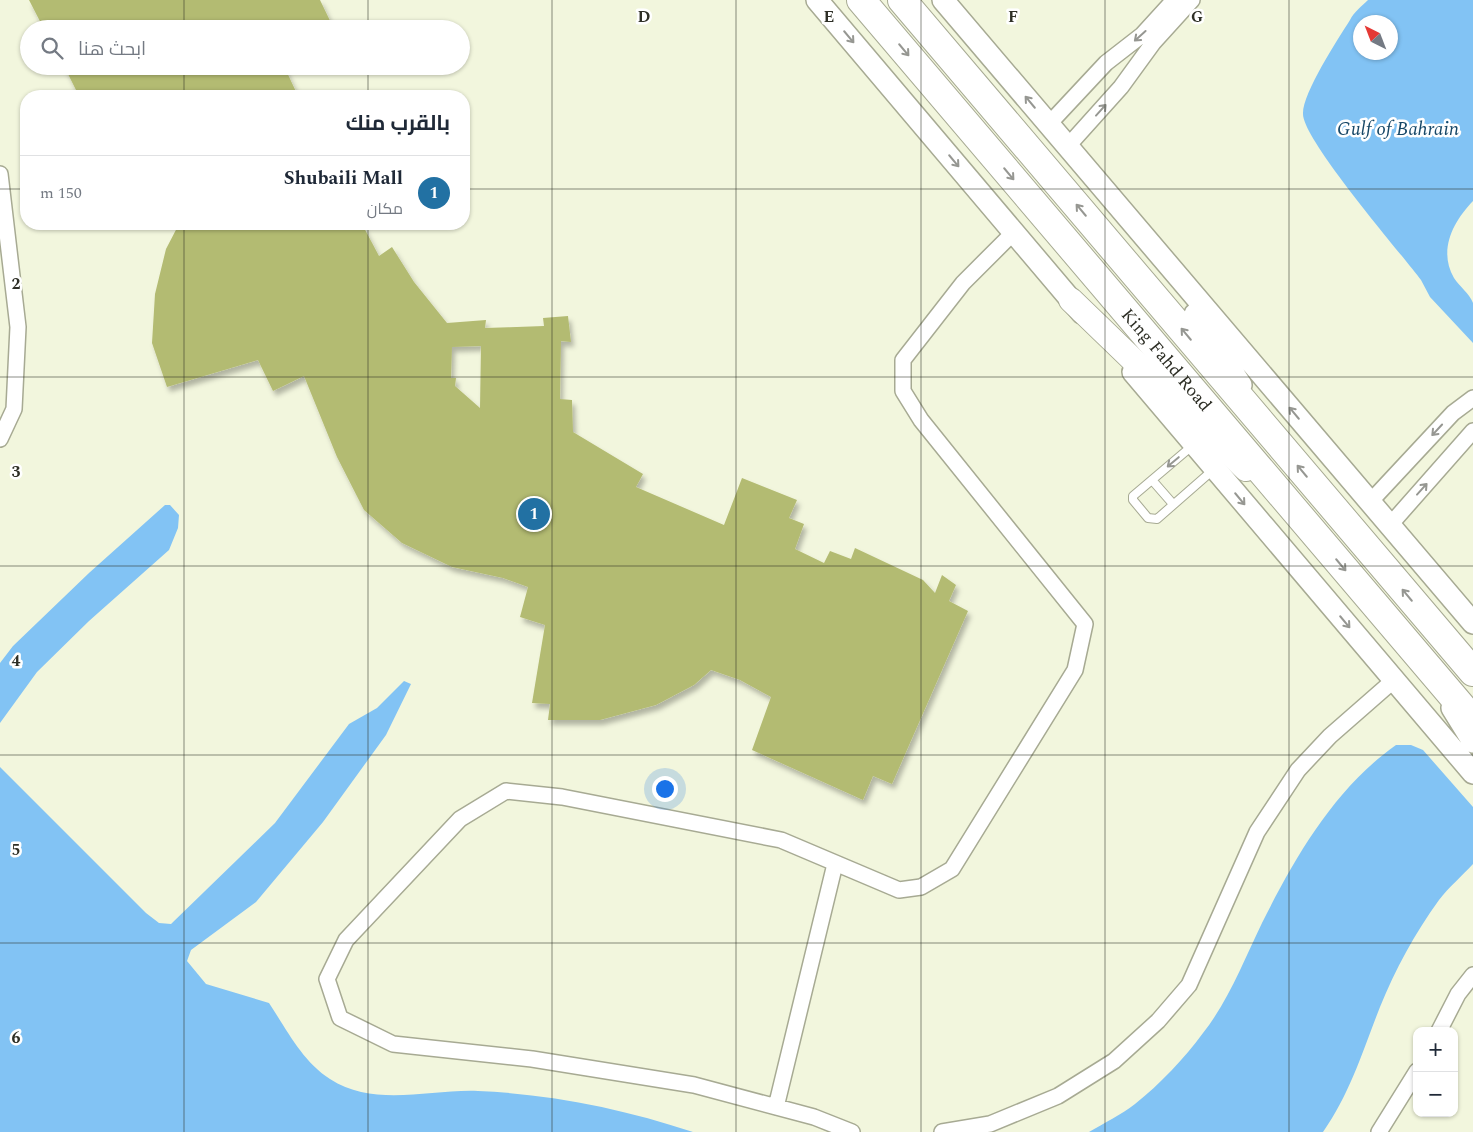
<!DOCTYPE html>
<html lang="ar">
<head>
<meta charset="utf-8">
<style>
	:root { --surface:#fff; --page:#f2f2f3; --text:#1f2937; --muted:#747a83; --line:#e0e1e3; --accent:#2271a3 }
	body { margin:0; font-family:Spectral,Cairo,serif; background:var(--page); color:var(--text); direction:rtl }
	.controls { position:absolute; right:15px; bottom:15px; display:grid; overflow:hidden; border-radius:10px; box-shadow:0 1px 4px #0004 }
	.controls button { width:45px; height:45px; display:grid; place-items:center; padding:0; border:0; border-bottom:1px solid var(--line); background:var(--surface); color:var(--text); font:25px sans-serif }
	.compass { position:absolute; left:1353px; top:15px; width:45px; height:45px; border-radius:50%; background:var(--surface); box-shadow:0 1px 4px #0004; rotate:318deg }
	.you { position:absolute; left:664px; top:788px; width:18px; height:18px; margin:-12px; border:4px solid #fff; border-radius:50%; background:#1a73e8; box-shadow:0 0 0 8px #1a73e833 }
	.badge { display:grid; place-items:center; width:32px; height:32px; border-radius:50%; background:var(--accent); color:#fff; font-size:16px; font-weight:700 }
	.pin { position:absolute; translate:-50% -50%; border:2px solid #fff; box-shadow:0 1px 5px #0006 }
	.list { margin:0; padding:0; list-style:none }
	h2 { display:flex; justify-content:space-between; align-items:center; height:65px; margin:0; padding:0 20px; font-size:21px }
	h2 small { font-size:16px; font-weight:400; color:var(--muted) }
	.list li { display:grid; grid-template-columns:32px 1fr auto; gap:15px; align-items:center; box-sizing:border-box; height:75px; padding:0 20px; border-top:1px solid var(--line) }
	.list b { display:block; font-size:19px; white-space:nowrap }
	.list p { margin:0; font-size:16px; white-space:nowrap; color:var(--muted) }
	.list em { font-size:16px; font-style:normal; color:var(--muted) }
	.icon { flex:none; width:28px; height:28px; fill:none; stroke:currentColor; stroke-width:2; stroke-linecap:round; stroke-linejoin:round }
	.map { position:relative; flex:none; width:1473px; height:1132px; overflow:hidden; direction:ltr }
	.search { position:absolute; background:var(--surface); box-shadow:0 1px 4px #0004; left:20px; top:20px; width:450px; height:55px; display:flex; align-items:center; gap:12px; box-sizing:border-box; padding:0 18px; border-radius:28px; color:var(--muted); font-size:19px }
	.panel { position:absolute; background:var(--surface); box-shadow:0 1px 4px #0004; left:20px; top:90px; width:450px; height:140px; border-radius:20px; direction:rtl }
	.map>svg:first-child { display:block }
</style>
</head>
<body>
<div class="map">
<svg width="1473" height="1132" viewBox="0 0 1473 1132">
	<defs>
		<filter id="shadow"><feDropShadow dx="3" dy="5" stdDeviation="2.5" flood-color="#0004"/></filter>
	</defs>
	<rect width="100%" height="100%" fill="#f2f6dd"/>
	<path fill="#82c3f4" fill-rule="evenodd" d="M1368 0H1473V201C1453 222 1438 250 1454 278 1459 286 1470 294 1473 303 1473 314 1473 332 1473 343L1430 297 1421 280C1400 252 1303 140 1303 114 1302 94 1338 39 1350 20 1354 12 1362 6 1368 0ZM1390 22V52H1360V22Z
		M165 505H170L179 515 178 528 169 550 89 621 37 672 0 723V663L13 646 89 573Z
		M404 681 411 684 386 735 323 822 256 902 191 950 187 961 206 984 269 1003C287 1030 302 1061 330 1079 375 1108 429 1089 478 1091 551 1094 624 1109 693 1132H0V767L146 913 159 923 171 924 275 823 349 724 377 708Z
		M1396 745H1411L1423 750 1473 807V864C1462 876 1449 887 1439 900 1415 933 1395 970 1380 1007 1363 1050 1350 1094 1323 1132H1089C1104 1123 1121 1115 1135 1104 1160 1084 1184 1059 1203 1033 1229 1000 1244 960 1262 923 1295 857 1335 788 1396 745Z"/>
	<path fill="#b3bb72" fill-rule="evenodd" filter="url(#shadow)" d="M29 0H320L334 29H44Z
		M64 66H284L298 96H79Z
		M179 224H362L379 256 392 247 414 282 447 323 486 320 485 328 544 326 543 318 568 316 571 342 561 341 560 399 572 400 573 432 643 474 636 487 724 525 742 478 797 500 789 518 804 524 795 549 824 563 830 551 851 559 855 548 923 580 935 593 942 575 956 585 949 601 968 611 892 784 873 776 863 800 752 750 771 697 740 680 711 670 694 685 656 705 600 720H548L550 704 532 703 545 625 520 617 528 587 503 578 452 567 402 543 364 510 337 457 304 376 273 391 258 360 167 387 152 343 155 294 166 249ZM481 346 480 408 455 386 456 378H451L452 347Z"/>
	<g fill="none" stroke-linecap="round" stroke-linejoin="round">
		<g stroke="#a7aa93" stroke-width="10">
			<path id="lane" d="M1192 446 1133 496V500L1148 518 1157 519 1213 470
				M1152 480 1173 504"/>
		</g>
		<g stroke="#a7aa93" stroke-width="18">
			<path id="street" d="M1049 124 1106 63 1142 35 1174 0
				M1068 146 1121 87 1153 43 1192 0
				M0 174 18 327 14 409 0 439
				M1370 502 1453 413 1473 398
				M1390 525 1473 431
				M1439 1031 1458 994 1473 975
				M776 1107 835 864
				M852 1132 814 1117 694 1085 532 1059 393 1044 340 1018 327 979 346 940 460 819 506 791 562 797 781 840 899 890 921 887 952 869 1075 670 1085 624 921 420 903 391V360L963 283 1014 232
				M942 1132 990 1124 1058 1096 1114 1061 1158 1021 1189 985 1257 832 1298 770 1330 736 1394 680
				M1379 1132 1417 1071"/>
		</g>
		<g stroke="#a7aa93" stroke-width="24">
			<path id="secondary" d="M817 0 1082 313
				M943 0 1473 623
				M1195 314 1241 385
				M1133 372 1473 773
				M1452 708 1473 742"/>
		</g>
		<g stroke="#a7aa93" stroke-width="26">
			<path id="primary" d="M1071 300 1246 469"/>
		</g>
		<g stroke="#a7aa93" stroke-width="30">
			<g id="highway">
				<path id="s1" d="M861 0 1473 720"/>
				<path d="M902 0 1473 672"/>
			</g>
		</g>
		<use href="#lane" stroke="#fff" stroke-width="8"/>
		<use href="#street" stroke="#fff" stroke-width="15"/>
		<use href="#secondary" stroke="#fff" stroke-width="21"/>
		<use href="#primary" stroke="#fff" stroke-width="24"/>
		<use href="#highway" stroke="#fff" stroke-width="28"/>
	</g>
	<defs><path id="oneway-shaft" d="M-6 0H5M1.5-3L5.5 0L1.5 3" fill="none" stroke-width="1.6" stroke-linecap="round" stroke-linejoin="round" transform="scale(1.25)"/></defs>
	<g stroke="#969792">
		<use href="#oneway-shaft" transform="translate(1140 36) rotate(138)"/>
		<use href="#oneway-shaft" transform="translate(849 37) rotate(50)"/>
		<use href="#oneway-shaft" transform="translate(904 50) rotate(50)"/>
		<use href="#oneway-shaft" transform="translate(1030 102) rotate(-130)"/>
		<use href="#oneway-shaft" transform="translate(1101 110) rotate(-48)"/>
		<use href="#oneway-shaft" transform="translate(954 161) rotate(50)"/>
		<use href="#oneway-shaft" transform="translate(1009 174) rotate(50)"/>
		<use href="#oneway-shaft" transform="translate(1081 210) rotate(-130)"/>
		<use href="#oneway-shaft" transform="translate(1186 334) rotate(-130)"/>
		<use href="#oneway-shaft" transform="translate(1294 413) rotate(-130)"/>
		<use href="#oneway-shaft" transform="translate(1437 430) rotate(133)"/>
		<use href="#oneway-shaft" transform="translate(1173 462) rotate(140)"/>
		<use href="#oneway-shaft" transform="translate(1302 471) rotate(-130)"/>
		<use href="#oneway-shaft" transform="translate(1422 489) rotate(-48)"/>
		<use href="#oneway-shaft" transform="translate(1240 499) rotate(50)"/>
		<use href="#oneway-shaft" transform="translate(1341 565) rotate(50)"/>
		<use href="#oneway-shaft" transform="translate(1407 595) rotate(-130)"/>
		<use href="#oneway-shaft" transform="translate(1345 622) rotate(50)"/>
	</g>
	<path fill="none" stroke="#2e2f26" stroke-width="1" stroke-opacity="0.55" d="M184 0V29M368 0V29M552 0V1132M736 0V1132M921 0V1132M1105 0V1132M1289 0V1132M184 66V96M368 66V96M0 189H26M464 189H1473M184 224V1132M368 224V1132M0 377H1473M0 566H1473M0 755H1473M0 943H1473"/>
	<g text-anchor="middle" stroke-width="5" stroke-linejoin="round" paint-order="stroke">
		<g font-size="18" fill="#2e2f26" stroke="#fff">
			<text dy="6" stroke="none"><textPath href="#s1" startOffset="472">King Fahd Road</textPath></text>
		</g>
		<g font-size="19" font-style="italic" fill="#164767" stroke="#fff">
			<text x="1398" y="135">Gulf of Bahrain</text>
		</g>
	</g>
	<g font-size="16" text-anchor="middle" font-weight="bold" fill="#2e2f26" stroke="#fff" stroke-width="5" stroke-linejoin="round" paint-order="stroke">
		<text x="644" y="22">D</text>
		<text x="829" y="22">E</text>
		<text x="1013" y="22">F</text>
		<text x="1197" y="22">G</text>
		<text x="16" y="289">2</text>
		<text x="16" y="477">3</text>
		<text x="16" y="666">4</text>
		<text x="16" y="855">5</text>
		<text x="16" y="1043">6</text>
	</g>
</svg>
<div class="controls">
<button>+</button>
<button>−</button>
</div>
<svg class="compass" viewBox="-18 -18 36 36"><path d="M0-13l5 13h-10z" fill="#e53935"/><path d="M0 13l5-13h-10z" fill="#747a83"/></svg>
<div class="you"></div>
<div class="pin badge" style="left:534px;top:514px">1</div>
<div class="search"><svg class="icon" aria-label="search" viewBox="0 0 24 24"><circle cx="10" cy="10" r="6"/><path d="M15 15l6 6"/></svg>ابحث هنا</div>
<section class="panel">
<h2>بالقرب منك<small></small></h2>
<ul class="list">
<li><span class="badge">1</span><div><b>Shubaili Mall</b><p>مكان</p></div><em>150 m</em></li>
</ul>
</section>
</div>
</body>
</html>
